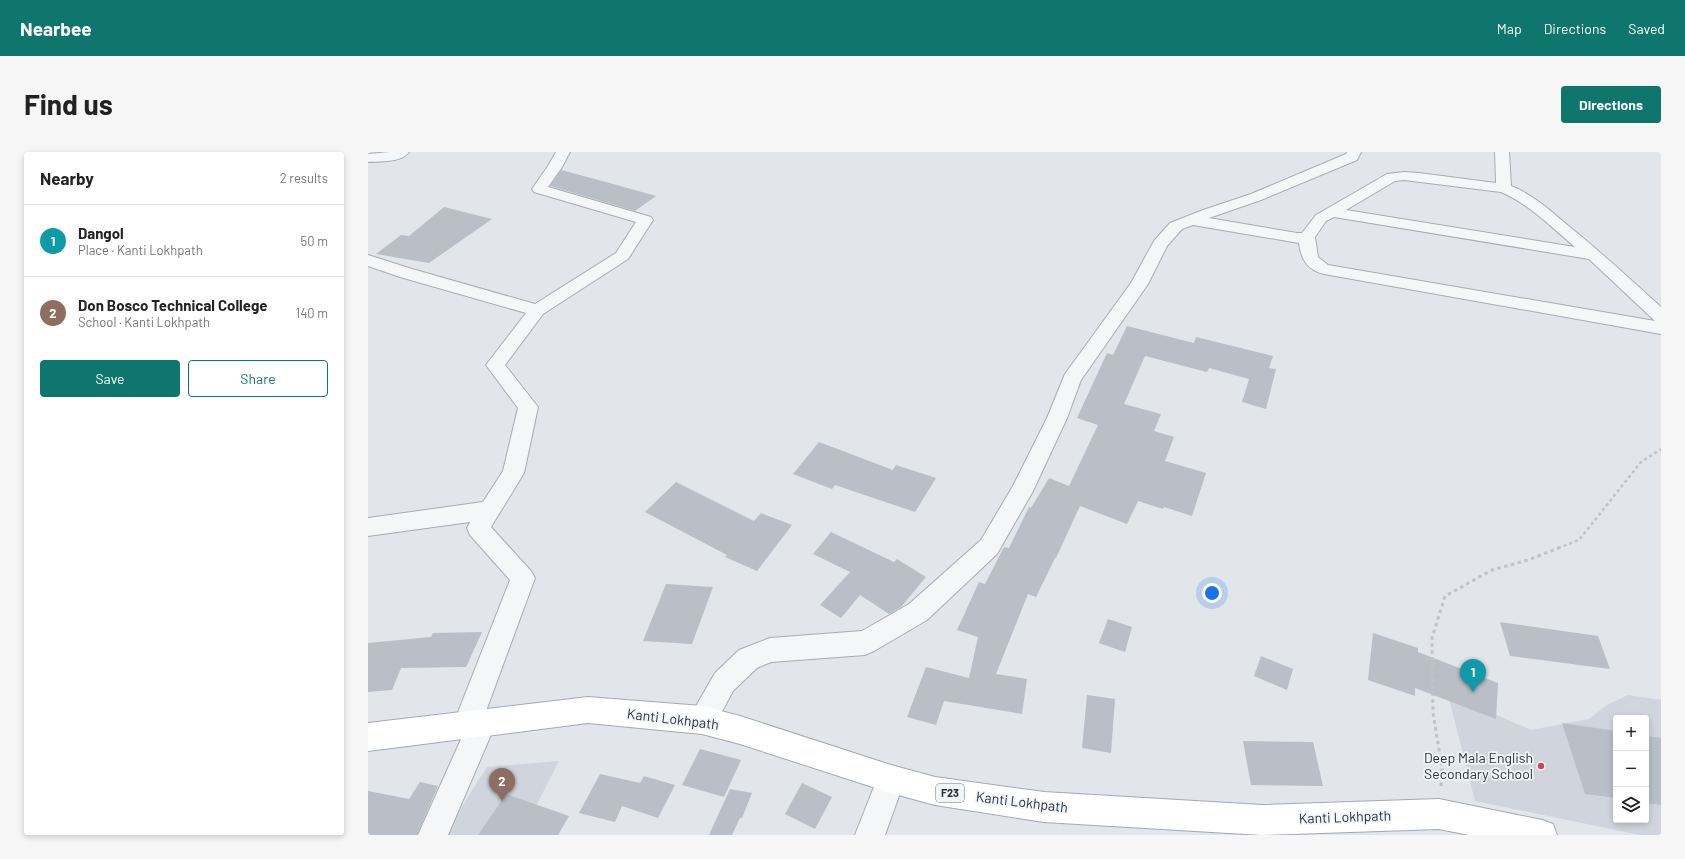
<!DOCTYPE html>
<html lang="en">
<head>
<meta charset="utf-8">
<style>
	:root { --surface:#fff; --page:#f6f6f6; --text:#222; --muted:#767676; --line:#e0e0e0; --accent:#0f766e }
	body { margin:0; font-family:Barlow,sans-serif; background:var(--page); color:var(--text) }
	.controls { position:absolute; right:12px; bottom:12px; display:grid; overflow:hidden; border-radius:4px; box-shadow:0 2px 6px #0003 }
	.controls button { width:36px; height:36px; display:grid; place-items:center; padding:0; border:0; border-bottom:1px solid var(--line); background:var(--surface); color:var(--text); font:20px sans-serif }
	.you { position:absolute; left:844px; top:441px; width:14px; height:14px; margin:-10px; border:3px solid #fff; border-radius:50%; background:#1a73e8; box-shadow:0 0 0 6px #1a73e833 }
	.badge { display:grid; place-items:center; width:26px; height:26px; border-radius:50%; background:var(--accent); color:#fff; font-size:13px; font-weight:700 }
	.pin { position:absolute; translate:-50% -33px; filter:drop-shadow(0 1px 2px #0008) }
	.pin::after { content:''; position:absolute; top:21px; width:14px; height:12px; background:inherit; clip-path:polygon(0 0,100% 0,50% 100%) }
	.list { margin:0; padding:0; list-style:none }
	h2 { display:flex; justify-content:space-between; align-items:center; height:52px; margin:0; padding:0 16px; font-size:17px }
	h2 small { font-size:13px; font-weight:400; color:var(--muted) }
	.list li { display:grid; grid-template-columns:26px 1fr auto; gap:12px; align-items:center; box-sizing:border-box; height:72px; padding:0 16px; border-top:1px solid var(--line) }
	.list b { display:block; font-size:15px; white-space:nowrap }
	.list p { margin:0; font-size:13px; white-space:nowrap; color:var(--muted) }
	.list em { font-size:13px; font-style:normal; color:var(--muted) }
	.actions { display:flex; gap:8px; padding:12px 16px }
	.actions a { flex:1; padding:9px 0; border:1px solid var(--accent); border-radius:4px; text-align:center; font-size:14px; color:var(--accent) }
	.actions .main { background:var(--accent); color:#fff }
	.icon { flex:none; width:22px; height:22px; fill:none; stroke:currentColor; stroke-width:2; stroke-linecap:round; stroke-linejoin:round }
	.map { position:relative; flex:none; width:1293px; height:683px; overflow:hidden; border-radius:4px }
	header { display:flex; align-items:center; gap:24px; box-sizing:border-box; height:56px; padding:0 20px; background:var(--accent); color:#fff }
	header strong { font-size:19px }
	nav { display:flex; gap:22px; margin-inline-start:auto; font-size:14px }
	.intro { display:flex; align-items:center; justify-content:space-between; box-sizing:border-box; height:96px; padding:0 24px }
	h1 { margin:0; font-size:28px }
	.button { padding:10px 18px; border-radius:4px; background:var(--accent); color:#fff; font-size:14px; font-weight:700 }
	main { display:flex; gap:24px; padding:0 24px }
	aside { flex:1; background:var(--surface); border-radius:4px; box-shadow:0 2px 6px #0003 }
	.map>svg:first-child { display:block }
</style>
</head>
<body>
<header>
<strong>Nearbee</strong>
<nav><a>Map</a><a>Directions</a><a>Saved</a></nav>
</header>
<div class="intro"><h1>Find us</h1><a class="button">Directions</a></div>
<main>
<aside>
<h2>Nearby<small>2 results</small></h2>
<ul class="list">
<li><span class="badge" style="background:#0f9aa8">1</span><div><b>Dangol</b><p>Place · Kanti Lokhpath</p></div><em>50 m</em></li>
<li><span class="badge" style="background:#8d6e63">2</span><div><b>Don Bosco Technical College</b><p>School · Kanti Lokhpath</p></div><em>140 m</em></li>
</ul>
<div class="actions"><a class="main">Save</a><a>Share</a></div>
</aside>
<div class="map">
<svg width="1293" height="683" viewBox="0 0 1293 683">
	<rect width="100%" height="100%" fill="#e2e5ea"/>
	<path fill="#d0d4dc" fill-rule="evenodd" d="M1080 542 1163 578 1221 567 1239 553 1260 543 1293 548V683H1272L1107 649ZM1248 566H1278V668H1248Z
		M191 609 153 683H76L119 615Z"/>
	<path fill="#b9bec7" d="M193 18 238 30 288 44 267 59 182 34Z
		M76 55 124 67 61 111 8 102 33 83 41 84Z
		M759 174 826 191 828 185 905 204 901 216 908 217 898 257 874 250 881 227 841 216 839 220 777 204 756 252 793 262 786 279 806 285 797 309 838 321 824 364 796 355 795 357 770 349 759 372 712 354 688 406H687L668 445 660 442 628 522 659 527 654 562 576 549 568 573 539 565 558 515 601 526 610 485 589 478 611 430 617 432 636 395 641 396 661 355 663 356 681 326 701 334 730 273 709 266 739 201 745 203Z
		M451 290 525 318 528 313 568 326 547 360 467 333 464 337 425 322Z
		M308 330 386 369 393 361 424 373 389 419 357 405 359 403 277 360Z
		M463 380 526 410 529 407 558 425 533 455 521 462 492 443 473 466 452 453 482 420 445 402Z
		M298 432 345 435 324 492 275 489Z
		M740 467 764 475 757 500 731 491Z
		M1132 470 1230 484 1242 517 1142 504Z
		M114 480 98 515 33 516 24 538 0 540V491L63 485 65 481Z
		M1005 481 1050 496V500L1130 531 1128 567 1047 536V544L1000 528Z
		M893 504 925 517 919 538 886 524Z
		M719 543 747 547 743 601 714 596Z
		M1194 571 1248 579V646L1217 642Z
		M1278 584 1293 586V653L1278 651Z
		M875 589 945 590 955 634 883 633Z
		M332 597 373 608 356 645 314 633Z
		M232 622 272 631 276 624 307 633 290 666 254 654 247 670 211 661Z
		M52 630 70 634 49 683H0V639L41 647Z
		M434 631 464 645 447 677 417 662Z
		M362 637 384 641 374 666H372L364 683H341Z
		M138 642 201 664 190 683H110Z"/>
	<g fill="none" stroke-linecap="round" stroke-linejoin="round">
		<g stroke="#a7acb4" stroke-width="2">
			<path id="street" d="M22 0H41C33 11 12 9 0 10V2Z
				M188 0H202L194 15 180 35 283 65 285 68 260 107 175 162 137 213 170 255 156 321 123 375 163 419 167 426 118 559 124 561 128 571 80 683H50L94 585 89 583 85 573 142 428 102 383 99 376 102 370 0 384V366L115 350 135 319 150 256 118 213 158 161 32 125 0 114V103L44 117 167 152 248 101 268 70 166 40 164 37 180 14Z
				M979 0H993L989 8 893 48 841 66 929 81H934L948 63 1019 22 1036 20 1051 21 1128 31 1127 0H1141L1143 34C1166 43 1184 60 1203 76 1234 101 1263 128 1293 155V182L956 122C939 118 933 107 931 91L825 73 814 77 799 94 780 132 713 228 699 266 665 339 629 402 559 468 506 499 497 503 403 510 389 516 365 539 344 578 334 582 324 578 320 568 347 521 371 498 402 486 494 479 541 452 613 388 645 334 679 266 697 222 763 131 786 89 802 71 835 58 883 42 978 2ZM1036 28 1133 40C1161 52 1183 75 1207 95L978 58 1027 29ZM966 65 1221 107 1287 169 960 113 950 105 947 85 958 69Z
				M523 613 533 617 537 627 517 683H487L513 617Z"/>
		</g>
		<g stroke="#a1a9b6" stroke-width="2">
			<path id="primary" d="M220 545 334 554 372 564 523 613 567 625 676 640 894 653 1071 647 1174 668 1185 672 1189 683H1101L1071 677 894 683 676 670 567 653 523 641 372 592 334 582 220 571 0 599V571Z"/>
		</g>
		<path stroke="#bfc3c9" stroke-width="2.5" stroke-dasharray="3 3" stroke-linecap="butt" d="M1190 396 1211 388 1273 310 1293 297"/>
		<path stroke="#bfc3c9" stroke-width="3" stroke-dasharray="3.5 3.5" stroke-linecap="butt" d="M1073 634 1074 616 1065 561 1064 486 1077 444 1124 418 1160 408 1193 395"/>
		<use href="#street" fill="#f4f6f8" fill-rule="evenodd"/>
		<use href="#primary" fill="#fff" fill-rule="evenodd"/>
	</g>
	<circle fill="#d0465a" stroke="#f1f4f8" stroke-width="1.5" cx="1173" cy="614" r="4"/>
	<g text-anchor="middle" stroke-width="3.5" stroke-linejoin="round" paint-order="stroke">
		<rect fill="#f1f4f8" stroke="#656c79" stroke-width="1" x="568" y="632" width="28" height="18" rx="3"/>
		<g font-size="11" font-weight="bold" fill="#293242">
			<text x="582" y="645">F23</text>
		</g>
		<g font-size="14" fill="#293242" stroke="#f1f4f8">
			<text transform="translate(305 567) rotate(7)" y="5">Kanti Lokhpath</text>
			<text transform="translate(654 650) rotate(7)" y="5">Kanti Lokhpath</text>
			<text transform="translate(977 665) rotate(-2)" y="5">Kanti Lokhpath</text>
		</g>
		<g font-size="14" fill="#293242" stroke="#f1f4f8" text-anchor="end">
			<text x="1165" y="611">Deep Mala English<tspan x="1165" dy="16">Secondary School</tspan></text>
		</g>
	</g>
</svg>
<div class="controls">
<button>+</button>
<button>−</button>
<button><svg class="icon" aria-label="layers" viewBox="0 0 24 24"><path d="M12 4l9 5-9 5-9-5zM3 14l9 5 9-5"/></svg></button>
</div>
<div class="you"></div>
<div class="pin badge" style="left:1105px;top:540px;background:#0f9aa8">1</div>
<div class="pin badge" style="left:134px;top:649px;background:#8d6e63">2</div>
</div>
</main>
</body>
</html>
